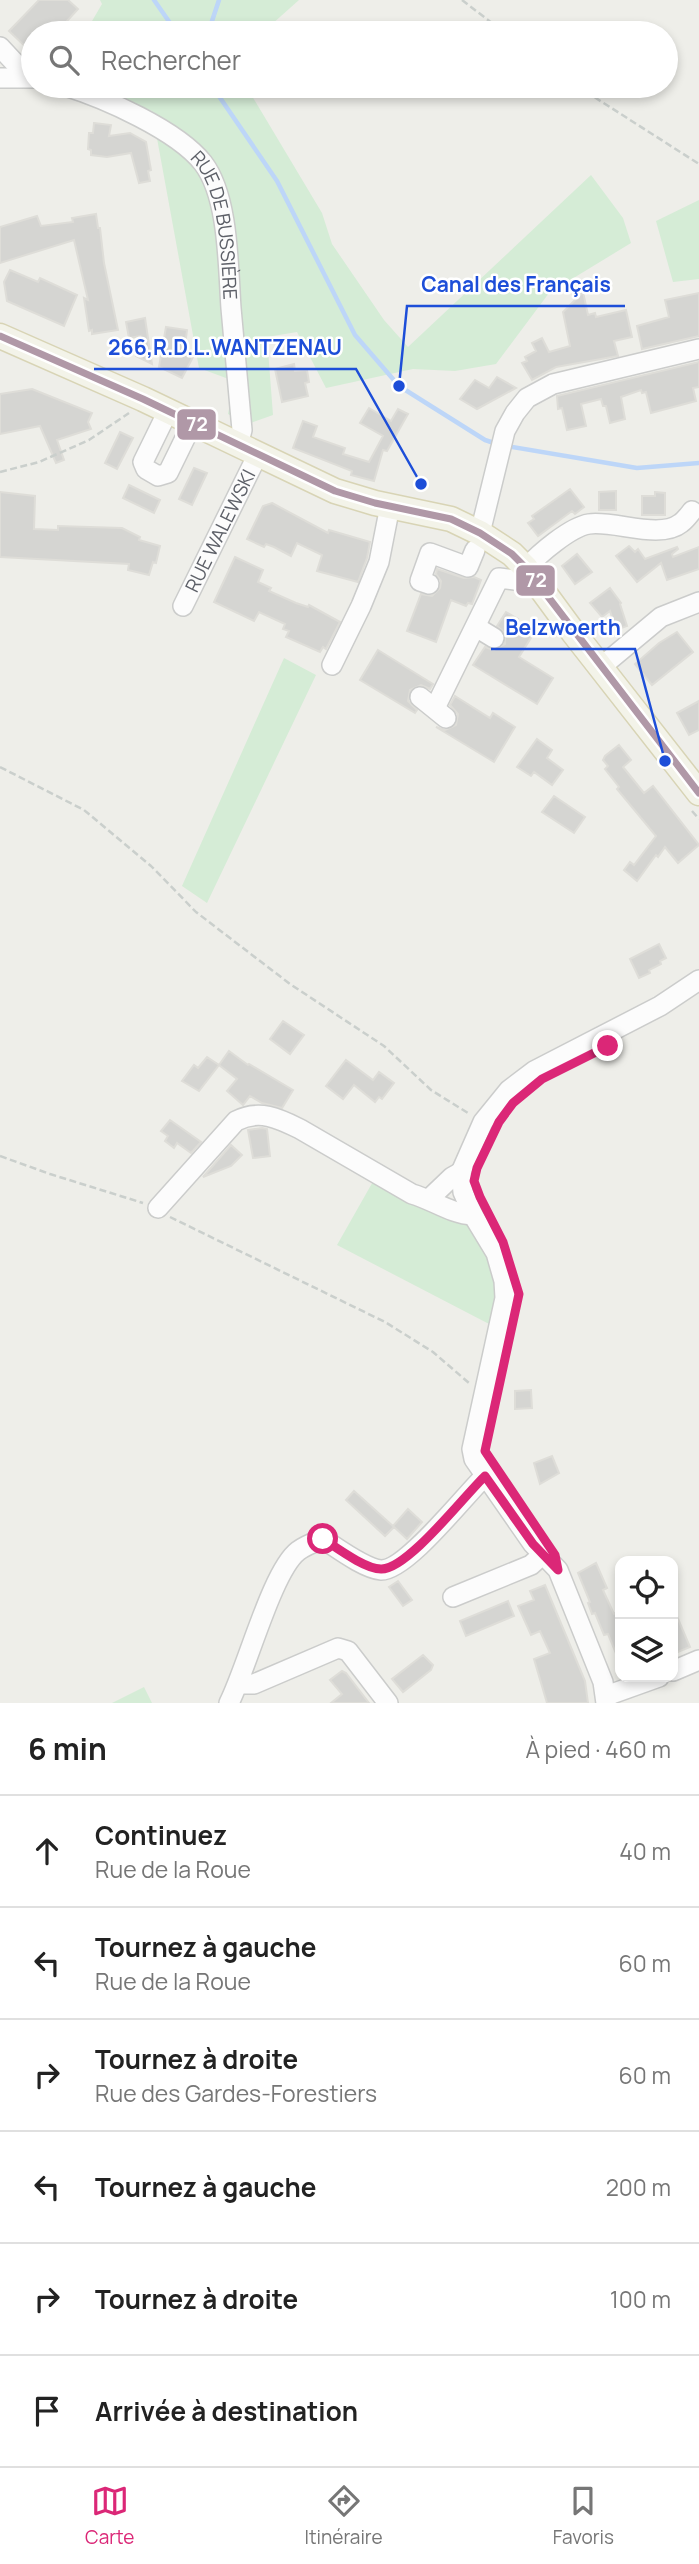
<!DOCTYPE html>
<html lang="fr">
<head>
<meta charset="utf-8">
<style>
	:root { --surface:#fff; --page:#f6f6f6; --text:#222; --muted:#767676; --line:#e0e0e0; --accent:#db2777 }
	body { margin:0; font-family:Manrope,sans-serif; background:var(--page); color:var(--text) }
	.controls { position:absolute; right:21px; bottom:21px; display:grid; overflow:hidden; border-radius:14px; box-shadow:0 4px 10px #0003 }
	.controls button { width:63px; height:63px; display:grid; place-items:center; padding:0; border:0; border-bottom:2px solid var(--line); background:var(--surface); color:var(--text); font:35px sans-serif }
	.stop { position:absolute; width:21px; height:21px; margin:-16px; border:5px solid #db2777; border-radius:50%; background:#fff }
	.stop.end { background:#db2777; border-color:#fff; box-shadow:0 2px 7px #0008 }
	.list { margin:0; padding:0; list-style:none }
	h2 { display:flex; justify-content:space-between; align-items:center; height:91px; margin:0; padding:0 28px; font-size:30px }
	h2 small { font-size:23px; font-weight:400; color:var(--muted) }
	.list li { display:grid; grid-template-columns:46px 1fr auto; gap:21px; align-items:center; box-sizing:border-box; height:112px; padding:0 28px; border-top:2px solid var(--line) }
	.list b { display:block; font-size:26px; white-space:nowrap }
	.list p { margin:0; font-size:23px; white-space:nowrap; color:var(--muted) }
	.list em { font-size:23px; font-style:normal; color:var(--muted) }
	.icon { flex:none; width:38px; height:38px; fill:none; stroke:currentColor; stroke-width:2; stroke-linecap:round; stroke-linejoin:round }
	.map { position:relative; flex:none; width:699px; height:1703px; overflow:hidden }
	.search { position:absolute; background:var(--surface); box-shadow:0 4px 10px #0003; left:21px; right:21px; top:21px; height:77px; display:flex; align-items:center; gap:18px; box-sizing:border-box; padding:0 24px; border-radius:38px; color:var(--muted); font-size:26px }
	.sheet { height:763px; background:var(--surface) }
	nav { display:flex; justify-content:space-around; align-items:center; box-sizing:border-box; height:98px; border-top:2px solid var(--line); background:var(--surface); font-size:19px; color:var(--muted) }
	nav a { display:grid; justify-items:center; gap:4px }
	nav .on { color:var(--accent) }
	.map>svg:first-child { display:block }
</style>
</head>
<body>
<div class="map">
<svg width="699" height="1703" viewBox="0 0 699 1703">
	<rect width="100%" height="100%" fill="#eeeee9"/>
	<path fill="#d5ecd6" d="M100 0H299L262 33H85L102 4Z
		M88 86H246L322 213 332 244 384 320 408 347 591 175 623 218 631 243 549 293 496 364 455 371 413 369 326 388 297 332 267 337 273 415 248 424 228 414 234 381 199 368 152 111Z
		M699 200V279L673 282 656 221Z
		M284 658 316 675 207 903 182 886Z
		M375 1178 436 1206 470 1226 482 1244 499 1294 491 1325 337 1245Z
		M144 1687 152 1703H112Z"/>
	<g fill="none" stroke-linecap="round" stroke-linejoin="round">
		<path stroke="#bdd6f8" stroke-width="4.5" d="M154 0 177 33
			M208 33 219 0
			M212 86 277 181 355 335 399 386 485 440 497 444
			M506 446 637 468 699 463"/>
	</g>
	<path fill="#d5d5d2" stroke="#deddd8" stroke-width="2" d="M39 0H68L78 9 56 33H33V54L9 31Z
		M94 123 111 125 109 136 130 133 146 142 151 170 148 171 150 181 139 183 131 153 107 157 91 155V150L88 149 89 133H93Z
		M96 214 98 228H100L104 263 118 330 92 334V330L89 331 84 298 88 300 74 240 0 263V227L37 216 41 226 73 222 72 218Z
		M10 270 38 282 40 278 77 295 64 326 7 301 4 282Z
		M583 292 588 315 595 313 596 317 626 310 632 337 614 341 618 356 556 367 532 380 522 363 527 361 525 357 536 351 532 343 542 338 549 352 570 346 563 312Z
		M699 293V336L642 349 637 326 669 317 665 300Z
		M145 318 146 325 152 364 136 356 139 348 135 346 140 336 129 338 126 322Z
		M166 327 187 330 184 354 193 357 182 378 159 367Z
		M699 362V387L693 388 696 401 651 413 646 392 642 393 641 390 621 397 625 419 610 423 606 406H603L601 399 581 404 586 426 567 430 562 408 558 409 557 396Z
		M294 364 295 371 307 370 309 382 305 383 308 396 282 402 275 369Z
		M497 377 516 388 477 409 460 399 475 380 489 388Z
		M32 389 92 413 88 422 91 429 57 440 64 460 56 463 40 426 0 434V394Z
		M369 408 391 421 398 409 408 414 387 451 383 450 374 481 351 475 352 471 293 448 303 421 317 426 313 437 345 448 343 454 369 462 383 436 360 423Z
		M120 432 133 438 117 469 105 463Z
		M194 468 207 473 192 505 179 499Z
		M129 485 160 500 154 513 123 498Z
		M570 489 584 507 575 514 572 511 538 536 528 523 534 519 532 516Z
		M616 491V510H599V492Z
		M0 492 35 496 34 529 58 530V526L122 528 140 537 139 540 160 546 156 563 153 562 149 575 128 570 129 564 0 557Z
		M655 492 665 493V515H642V496H655Z
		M272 503 328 533 329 530 370 542 367 558 358 582 317 571 322 555 297 543 291 556 274 547 266 544 264 547 247 539 263 506Z
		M629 546 635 552 638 549 645 559 677 547 678 549 672 554 673 557 699 547V569L667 580 661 563 637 582 616 556Z
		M577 554 592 572 575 584 562 566Z
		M235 557 263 570 258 582 271 588 269 591 296 603 308 607 309 605 340 622 326 649 323 647 320 652 286 637 289 631 283 629 285 624 259 612 254 621 214 602Z
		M437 569 464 578 474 577 481 580 472 604 468 603 466 606 451 600 436 642 407 631 421 594 432 596 440 588 441 581 436 574Z
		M610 588 621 603 620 604 627 626 616 630 610 611 602 617 590 603Z
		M506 612 518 619 516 622 534 633 519 657 553 678 537 704 473 665 485 647 494 650 505 644V633L497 626Z
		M677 632 693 652 652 685 635 664 659 643Z
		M378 650 433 684 430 689 421 685 410 690 408 701 417 710 415 713 360 680Z
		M455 696 490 718 493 713 515 727 494 762 436 727 445 730 456 725 458 714 450 705Z
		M699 701V730L689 735 677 713Z
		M537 739 552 750 547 758 563 770 552 785 534 772 531 776 517 767Z
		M619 745 631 760 623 767 644 793 653 786 699 845 678 863 665 847 658 857 656 855 637 881 624 870 630 862 634 865 656 836 617 789 619 787 605 769 608 766 603 760 605 756Z
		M554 796 585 817 574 833 542 812Z
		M659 944 666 958 660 961 661 964 649 970 650 973 639 978 630 959Z
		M283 1021 304 1035 290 1054 270 1039Z
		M229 1051 248 1065 249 1064 293 1090 282 1108 262 1103 250 1096 243 1105 227 1091 237 1079 219 1065Z
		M207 1057 219 1065 199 1091 182 1081 194 1065 198 1068Z
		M346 1060 373 1080 379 1072 394 1083 382 1099 379 1097 375 1102 354 1085 343 1099 326 1086Z
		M170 1120 201 1142 191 1153 177 1143 174 1148 165 1141 168 1136 161 1131Z
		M262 1128 267 1129 270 1156 253 1158 248 1130Z
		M231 1145 242 1155 231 1166 203 1177Z
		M531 1390 532 1408 515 1409V1391Z
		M552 1456 559 1473 540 1484 534 1463Z
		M354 1491 394 1527 385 1536 346 1500Z
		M408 1509 422 1522 407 1539 393 1526Z
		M596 1563 607 1588 603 1590 614 1614 620 1611V1663L608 1634 604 1635 595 1613 592 1614 588 1603 590 1602 578 1573Z
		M398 1581 412 1600 403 1606 389 1587Z
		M545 1585 585 1681 588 1703H547L534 1659 550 1653 540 1631 531 1635 518 1606 534 1600 530 1591Z
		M508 1601 514 1616 466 1636 460 1621Z
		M673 1607 690 1647 673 1654Z
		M423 1655 433 1665 431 1670 403 1692 392 1679Z
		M342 1671 346 1673 369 1703H331L342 1694 330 1680Z"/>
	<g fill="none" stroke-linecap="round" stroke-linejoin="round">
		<g stroke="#cbcccb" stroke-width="22">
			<g id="minor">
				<path d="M0 47 28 77"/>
				<path d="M0 78H33"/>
				<path id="s1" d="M65 86C104 98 177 130 203 163 229 197 228 266 231 308 235 349 238 389 242 430L238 445"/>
				<path d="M168 411 143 462 146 469 158 476 168 473 193 422"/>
				<path d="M480 533 505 431 515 413 527 398 553 384 699 349"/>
				<path d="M526 568C539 554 570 527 589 524 614 520 660 540 681 523 685 520 689 515 692 511"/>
				<path d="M429 584 420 581 430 553 468 567 475 550"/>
				<path id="s2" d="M183 606 258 454"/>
				<path d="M476 627 494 638"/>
				<path d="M332 665 361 606 379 562 390 506"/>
				<path d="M601 667 661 617 699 602"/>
				<path d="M420 697 446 718"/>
				<path d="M435 708 499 578 515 580"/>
				<path d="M429 1199 452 1177 461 1172"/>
				<path d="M158 1208 236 1121C259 1109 278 1118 300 1129L412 1194C433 1200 451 1214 473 1215"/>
				<path d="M453 1597 531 1565 542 1555"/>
				<path d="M673 1671 699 1660"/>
				<path d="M238 1684H254L338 1648 348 1651 388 1703"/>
				<path d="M606 1696 659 1677"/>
				<path d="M229 1703C247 1668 272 1571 298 1551 306 1545 315 1542 323 1539 337 1548 365 1569 381 1570 406 1571 465 1495 485 1476"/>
				<path d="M606 1703 603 1682 558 1570 533 1544 474 1459 472 1449 505 1298 504 1281 496 1253 473 1215 463 1192 461 1172 483 1122 509 1090 534 1071 660 1006 699 980"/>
			</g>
		</g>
		<g stroke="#d8d4b5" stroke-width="27">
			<path id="major" d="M0 336 143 399 335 491 375 503 451 519 480 533 512 554 526 568 573 632 699 793"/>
		</g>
		<path stroke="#cacfcc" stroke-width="2.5" stroke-dasharray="7 3.5" stroke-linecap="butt" d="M462 0 505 33
			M577 86 699 164
			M0 472 39 462 89 440 129 413
			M0 767 84 810 151 866 196 912 290 984 384 1046 431 1090 468 1113
			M692 811 699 819
			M0 1156 50 1174 143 1203
			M170 1217 385 1322 433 1352 469 1383"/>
		<use href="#minor" stroke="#fcfcfc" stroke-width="19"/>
		<use href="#major" stroke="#f3f3e9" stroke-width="24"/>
		<g stroke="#fff" stroke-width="12">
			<path id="bus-1" d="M0 336 143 399 335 491 375 503 451 519 480 533 512 554 526 568 699 793"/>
		</g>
		<use href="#bus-1" stroke="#b098a7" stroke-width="7"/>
	</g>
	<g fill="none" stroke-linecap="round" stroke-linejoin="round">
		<path stroke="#db2777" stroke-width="9" d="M323 1539C337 1548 365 1569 381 1569 407 1570 465 1495 485 1476L533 1544 558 1570 555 1555 485 1451 519 1294 503 1242 480 1197 474 1181 477 1168 499 1122 513 1103 542 1079 608 1046"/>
	</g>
	<g text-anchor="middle" stroke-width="5" stroke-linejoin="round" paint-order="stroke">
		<g font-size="19" fill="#5d6068" stroke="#fff">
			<text dy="7" stroke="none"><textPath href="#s1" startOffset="224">RUE DE BUSSIÈRE</textPath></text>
			<text dy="7" stroke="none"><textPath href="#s2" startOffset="84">RUE WALEWSKI</textPath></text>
		</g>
	</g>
	<path fill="none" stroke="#1d4ed8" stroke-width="2.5" d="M399 386L407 306H625M421 484L356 369H94M665 761L635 649H491"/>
	<g fill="#1d4ed8" stroke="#fff" stroke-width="2.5">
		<circle cx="399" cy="386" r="7"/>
		<circle cx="421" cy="484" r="7"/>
		<circle cx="665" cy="761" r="7"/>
	</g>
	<g font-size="21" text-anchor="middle" font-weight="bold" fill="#1d4ed8" stroke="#fff" stroke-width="5" stroke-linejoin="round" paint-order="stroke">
		<text x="516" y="292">Canal des Français</text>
		<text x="225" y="355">266,R.D.L.WANTZENAU</text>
		<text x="563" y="635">Belzwoerth</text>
	</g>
	<g stroke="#fff" stroke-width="2.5">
		<rect x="176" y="408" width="41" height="33" rx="7" fill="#b098a7"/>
		<rect x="515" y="564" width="41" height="33" rx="7" fill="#b098a7"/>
	</g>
	<g font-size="19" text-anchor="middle" font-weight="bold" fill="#fff">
		<text x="197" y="431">72</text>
		<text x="536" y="587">72</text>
	</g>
</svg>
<div class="controls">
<button><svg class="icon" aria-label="locate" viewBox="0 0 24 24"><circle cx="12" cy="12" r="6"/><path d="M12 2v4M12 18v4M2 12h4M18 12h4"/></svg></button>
<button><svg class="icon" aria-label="layers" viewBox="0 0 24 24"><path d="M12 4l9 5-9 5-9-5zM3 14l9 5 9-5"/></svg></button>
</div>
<div class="stop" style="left:323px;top:1539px"></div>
<div class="stop end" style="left:608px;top:1046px"></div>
<div class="search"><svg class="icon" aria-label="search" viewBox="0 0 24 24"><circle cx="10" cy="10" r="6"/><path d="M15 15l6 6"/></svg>Rechercher</div>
</div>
<section class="sheet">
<h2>6 min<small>À pied · 460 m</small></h2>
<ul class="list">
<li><svg class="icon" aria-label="ahead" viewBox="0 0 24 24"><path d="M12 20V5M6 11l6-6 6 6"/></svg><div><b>Continuez</b><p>Rue de la Roue</p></div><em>40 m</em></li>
<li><svg class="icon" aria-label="left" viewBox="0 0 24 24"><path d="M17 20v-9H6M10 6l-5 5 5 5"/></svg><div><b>Tournez à gauche</b><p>Rue de la Roue</p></div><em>60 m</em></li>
<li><svg class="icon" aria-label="right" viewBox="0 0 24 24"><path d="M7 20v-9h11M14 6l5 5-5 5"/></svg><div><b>Tournez à droite</b><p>Rue des Gardes-Forestiers</p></div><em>60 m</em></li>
<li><svg class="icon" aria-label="left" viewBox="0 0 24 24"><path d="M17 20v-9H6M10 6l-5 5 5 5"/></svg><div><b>Tournez à gauche</b></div><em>200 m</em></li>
<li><svg class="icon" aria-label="right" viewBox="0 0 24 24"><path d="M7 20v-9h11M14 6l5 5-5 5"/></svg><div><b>Tournez à droite</b></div><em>100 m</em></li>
<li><svg class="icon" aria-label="arrive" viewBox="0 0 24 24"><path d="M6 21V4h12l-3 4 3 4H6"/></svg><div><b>Arrivée à destination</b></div></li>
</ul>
</section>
<nav>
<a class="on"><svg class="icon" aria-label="map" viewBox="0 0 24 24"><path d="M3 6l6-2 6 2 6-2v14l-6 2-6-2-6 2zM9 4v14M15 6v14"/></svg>Carte</a>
<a><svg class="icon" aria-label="directions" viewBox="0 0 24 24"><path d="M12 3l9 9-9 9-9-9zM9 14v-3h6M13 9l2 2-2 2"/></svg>Itinéraire</a>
<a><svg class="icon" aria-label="saved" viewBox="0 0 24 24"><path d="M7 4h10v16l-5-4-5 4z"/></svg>Favoris</a>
</nav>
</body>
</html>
